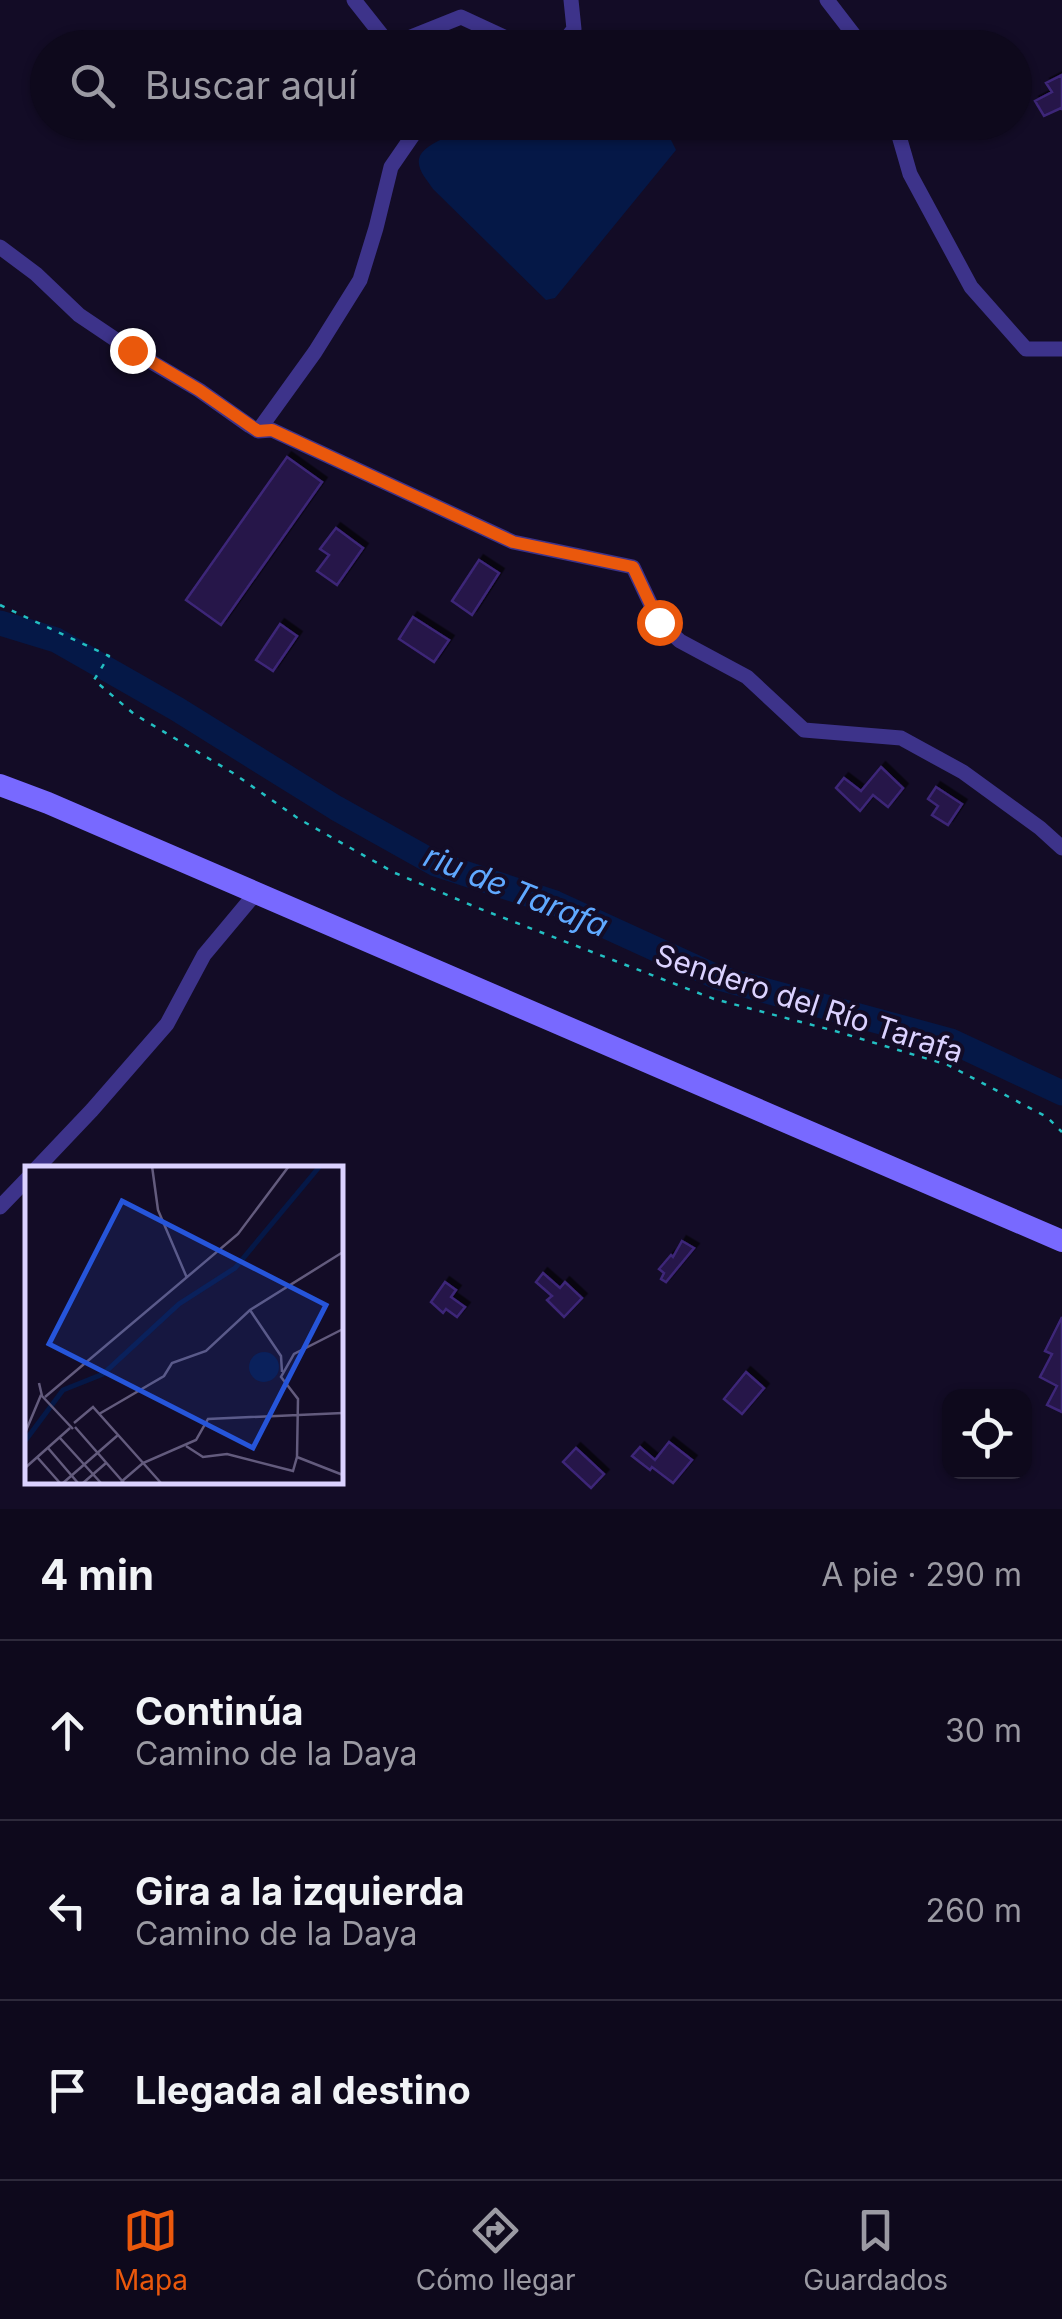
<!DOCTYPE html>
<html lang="es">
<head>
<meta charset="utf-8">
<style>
	:root { --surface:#0e091c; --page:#1c1729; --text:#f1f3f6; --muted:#9b9aa3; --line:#2e2a3b; --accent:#ea580c }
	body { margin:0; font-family:Inter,sans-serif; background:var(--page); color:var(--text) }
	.controls { position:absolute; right:30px; bottom:30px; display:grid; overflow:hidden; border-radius:20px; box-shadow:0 2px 8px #0004 }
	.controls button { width:90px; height:90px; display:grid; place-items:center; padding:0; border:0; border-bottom:2px solid var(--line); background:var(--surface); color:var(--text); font:50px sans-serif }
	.stop { position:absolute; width:30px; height:30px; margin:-22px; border:8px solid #ea580c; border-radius:50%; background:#fff }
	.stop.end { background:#ea580c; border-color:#fff; box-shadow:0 2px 10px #0008 }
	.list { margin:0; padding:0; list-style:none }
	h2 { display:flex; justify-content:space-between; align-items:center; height:130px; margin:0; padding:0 40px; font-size:42px }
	h2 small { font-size:32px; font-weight:400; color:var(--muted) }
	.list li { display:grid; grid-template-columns:65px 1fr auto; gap:30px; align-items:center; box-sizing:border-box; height:180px; padding:0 40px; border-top:2px solid var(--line) }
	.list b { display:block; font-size:38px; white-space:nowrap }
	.list p { margin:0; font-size:32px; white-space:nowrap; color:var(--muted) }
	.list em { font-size:32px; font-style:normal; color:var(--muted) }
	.icon { flex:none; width:55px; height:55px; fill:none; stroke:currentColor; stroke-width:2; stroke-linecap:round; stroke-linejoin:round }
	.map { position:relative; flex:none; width:1062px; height:1509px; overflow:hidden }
	.search { position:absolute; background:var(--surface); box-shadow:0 2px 8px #0004; left:30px; right:30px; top:30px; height:110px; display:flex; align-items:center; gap:25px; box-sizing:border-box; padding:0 35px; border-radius:55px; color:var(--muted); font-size:38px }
	.sheet { height:670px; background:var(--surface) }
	nav { display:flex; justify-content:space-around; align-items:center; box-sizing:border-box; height:140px; border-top:2px solid var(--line); background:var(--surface); font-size:28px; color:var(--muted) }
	nav a { display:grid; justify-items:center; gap:5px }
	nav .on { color:var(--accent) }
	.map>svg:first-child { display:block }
</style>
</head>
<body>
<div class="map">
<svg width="1062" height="1509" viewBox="0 0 1062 1509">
	<defs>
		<filter id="shadow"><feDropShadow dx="4.5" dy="-4.5" stdDeviation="0" flood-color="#0009"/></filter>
	</defs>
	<rect width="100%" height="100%" fill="#130c26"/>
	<path fill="#051847" d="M484 122 657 123 667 132 676 150 555 298 546 300 433 189C428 181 417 170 419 159 422 142 468 129 484 122Z"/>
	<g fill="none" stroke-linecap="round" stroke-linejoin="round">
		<path stroke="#051847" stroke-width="25" d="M0 623 56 640 177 709 336 808 436 864 555 903 719 978 951 1041 1062 1093"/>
	</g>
	<path fill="#251749" stroke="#3d2678" stroke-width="2.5" filter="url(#shadow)" d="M1062 75V109L1061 108 1044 116 1035 101 1052 92 1046 83Z
		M287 457 322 482 221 625 186 600Z
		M336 528 363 548 337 585 317 571 329 555 320 549Z
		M479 560 499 573 472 615 452 601Z
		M413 617 449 640 434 662 399 639Z
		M280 624 297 636 273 671 256 660Z
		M881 767 903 788 888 807 873 795 860 811 836 788 844 778 861 791Z
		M936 787 962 804 948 825 932 815 938 806 928 799Z
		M682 1241 694 1248 666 1282 661 1279 664 1273 659 1269 671 1255 673 1257Z
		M543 1273 560 1288 565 1282 582 1298 564 1317 547 1300 552 1296 536 1282Z
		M445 1282 456 1290 451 1297 465 1307 457 1317 446 1309 443 1313 431 1302Z
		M1062 1317V1412L1047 1405 1057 1386 1040 1377 1052 1354 1045 1351Z
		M746 1372 764 1388 742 1414 724 1399Z
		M669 1442 692 1460 673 1483 652 1467 650 1470 632 1456 640 1447 655 1460Z
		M576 1448 604 1474 591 1488 563 1462Z"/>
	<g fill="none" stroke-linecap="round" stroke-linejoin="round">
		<path stroke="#23bfc2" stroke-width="2.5" stroke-dasharray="5 8" stroke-linecap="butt" d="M0 605 109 656 94 680 134 714 233 773 299 819 395 873 478 908 714 999 835 1031 948 1065 1047 1117 1062 1132"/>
		<path stroke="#3d338a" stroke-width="15" d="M354 0 384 38 406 39 461 17 528 48
			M827 0 864 48
			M559 48 574 29 571 0
			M895 122 910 174 971 287 1026 349H1062
			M0 247 36 274 79 315 131 350 199 390 250 426 258 431 272 430 513 542 633 567 659 622 680 641 747 677 804 730 901 738 963 772 1040 828 1062 848
			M258 431 315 352 360 280 376 228 391 167 422 122
			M36 1169 92 1110 167 1024 204 955 255 894
			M0 1207 28 1178"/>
		<path stroke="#7869ff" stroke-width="22" d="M0 785 48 803 1062 1241"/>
	</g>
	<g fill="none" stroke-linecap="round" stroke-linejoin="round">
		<path stroke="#ea580c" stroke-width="12" d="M132 350 199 390 258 431 272 430 513 542 633 567 659 622"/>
	</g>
	<g text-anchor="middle" stroke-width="8" stroke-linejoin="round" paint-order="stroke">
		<g font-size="30" fill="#dbd2ff" stroke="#130c26">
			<text transform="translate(809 1004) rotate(18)" y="10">Sendero del Río Tarafa</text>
		</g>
		<g font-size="32" font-style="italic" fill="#60a9ff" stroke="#130c26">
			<text transform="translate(516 891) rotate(22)" y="11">riu de Tarafa</text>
		</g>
	</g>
	<g transform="translate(25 1166)">
		<rect width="318" height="318" fill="#130c26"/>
		<path d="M224 201a15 15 0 1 1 30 0a15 15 0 1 1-30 0Z" fill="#051847"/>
		<path fill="none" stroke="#051847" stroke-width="5" d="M0 275 38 224 78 208 154 138 210 102 295 0"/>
		<path fill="none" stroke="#635b7d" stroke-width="2.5" d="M127 0 133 44 162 112M225 144 256 190 257 206M14 217 17 230 48 263M20 231 213 68 264 0M74 248 139 210 147 197 181 185 225 144 318 86M49 257 68 241 136 317M50 261 99 317M0 267 16 229M35 272 76 317M161 280 178 291 202 288 268 305 272 291 318 309M23 282 53 317M12 291 35 317M272 291 273 233 256 211 269 188 318 163M0 302 45 262M96 316 118 297 171 274 183 253 318 247M38 317 93 269M58 317 81 297"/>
		<path fill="#2655da" fill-opacity="0.15" stroke="#2655da" stroke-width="5" d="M97 35 301 139 228 282 24 178Z"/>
		<rect width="318" height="318" fill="none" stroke="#dbd2ff" stroke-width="5"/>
	</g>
</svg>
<div class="controls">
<button><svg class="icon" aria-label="locate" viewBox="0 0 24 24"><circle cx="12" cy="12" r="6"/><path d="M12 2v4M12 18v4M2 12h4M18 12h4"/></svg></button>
</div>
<div class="stop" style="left:659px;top:622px"></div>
<div class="stop end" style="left:132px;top:350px"></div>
<div class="search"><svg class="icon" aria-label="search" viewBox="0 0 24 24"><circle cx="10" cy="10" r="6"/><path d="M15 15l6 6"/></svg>Buscar aquí</div>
</div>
<section class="sheet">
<h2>4 min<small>A pie · 290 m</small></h2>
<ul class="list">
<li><svg class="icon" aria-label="ahead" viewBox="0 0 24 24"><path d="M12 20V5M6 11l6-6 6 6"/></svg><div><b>Continúa</b><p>Camino de la Daya</p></div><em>30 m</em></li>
<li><svg class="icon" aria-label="left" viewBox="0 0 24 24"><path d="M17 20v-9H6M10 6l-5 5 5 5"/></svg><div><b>Gira a la izquierda</b><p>Camino de la Daya</p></div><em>260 m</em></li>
<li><svg class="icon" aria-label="arrive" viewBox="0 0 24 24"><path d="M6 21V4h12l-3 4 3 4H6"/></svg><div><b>Llegada al destino</b></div></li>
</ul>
</section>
<nav>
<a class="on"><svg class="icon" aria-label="map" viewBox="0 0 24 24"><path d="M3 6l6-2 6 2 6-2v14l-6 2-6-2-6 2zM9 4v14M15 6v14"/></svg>Mapa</a>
<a><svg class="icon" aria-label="directions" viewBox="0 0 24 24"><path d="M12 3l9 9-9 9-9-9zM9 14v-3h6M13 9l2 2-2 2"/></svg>Cómo llegar</a>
<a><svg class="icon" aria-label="saved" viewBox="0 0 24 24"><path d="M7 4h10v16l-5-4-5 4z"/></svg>Guardados</a>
</nav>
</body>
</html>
